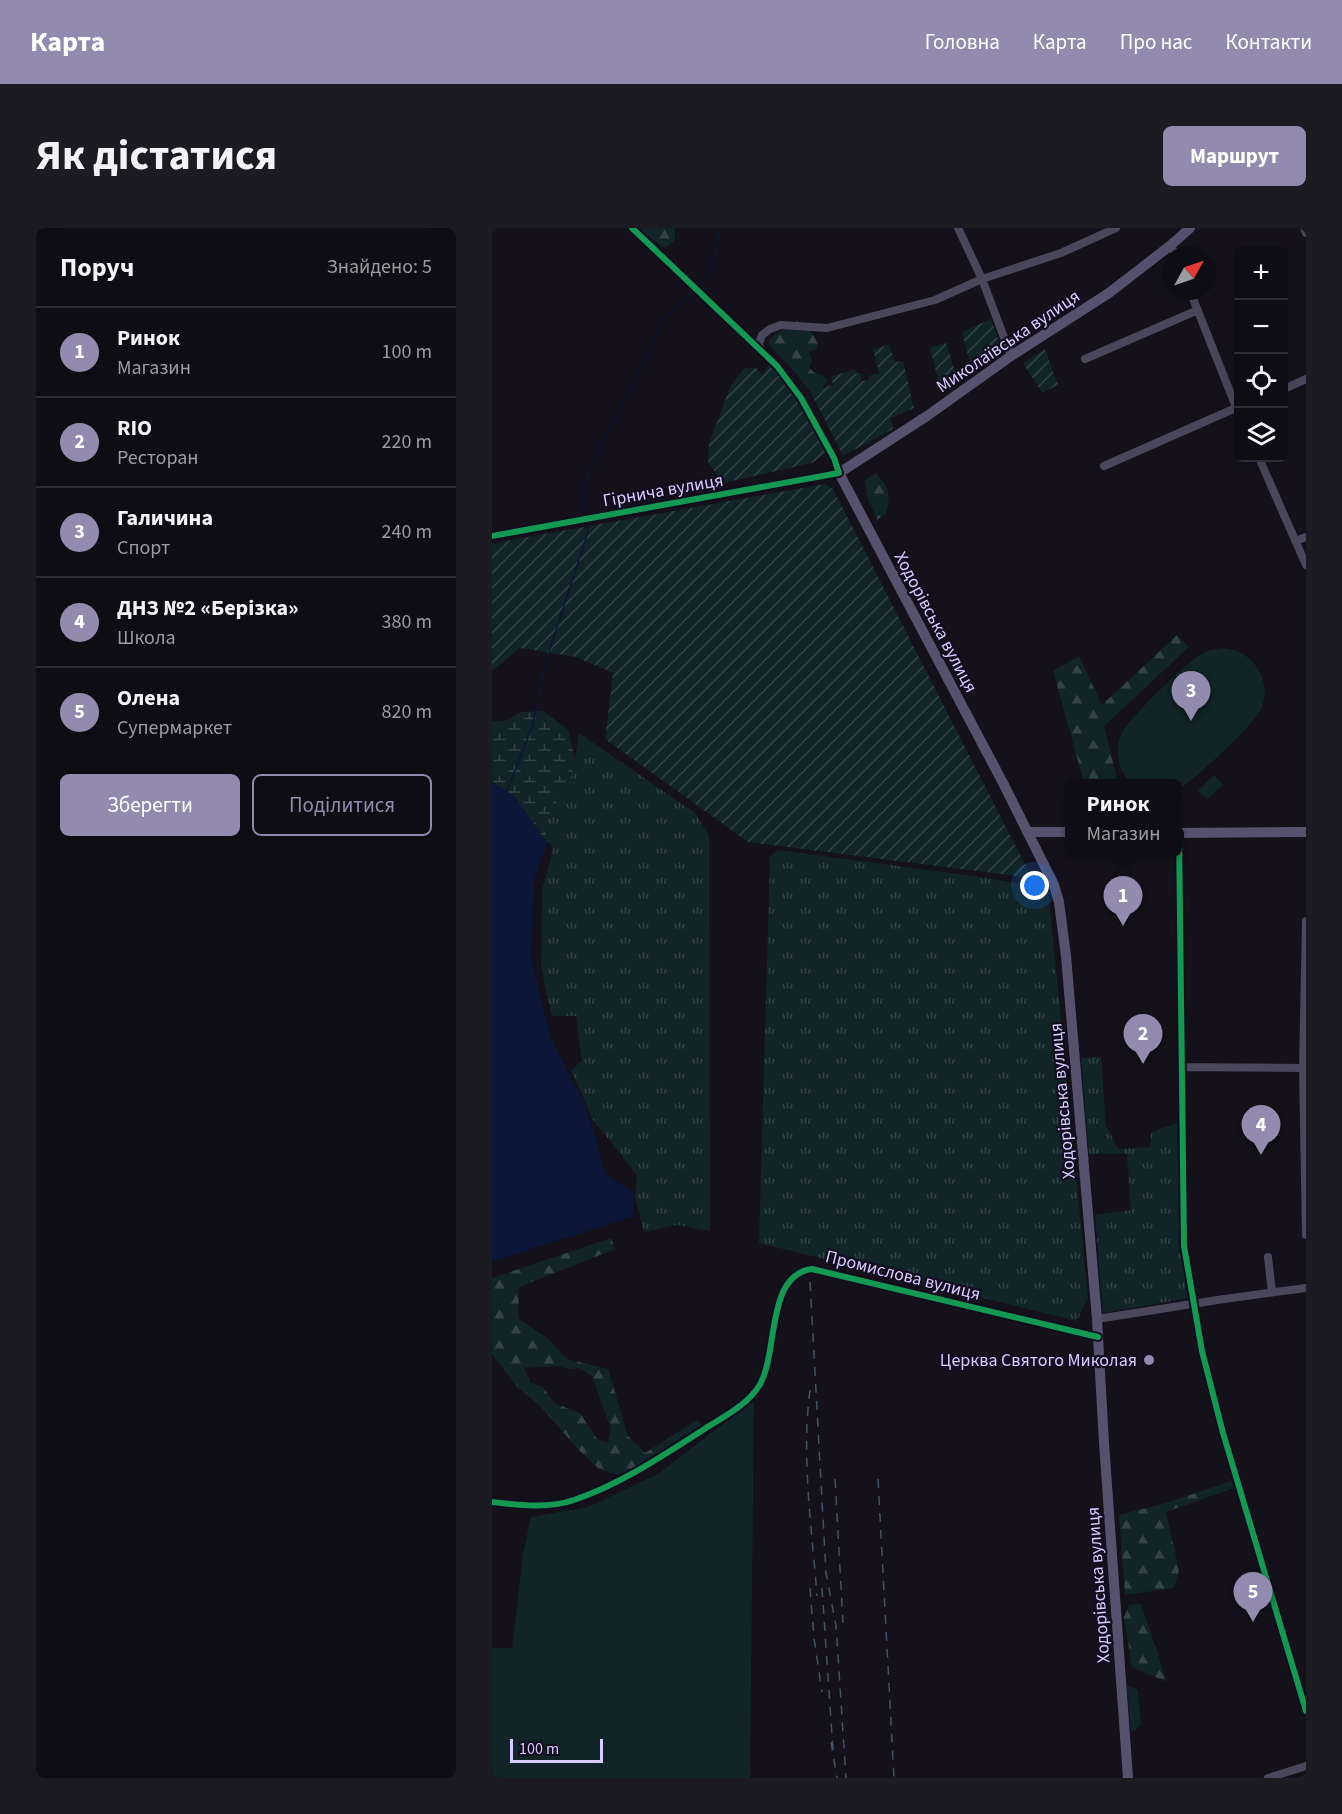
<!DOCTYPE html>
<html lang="uk">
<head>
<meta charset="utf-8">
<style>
	:root { --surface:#0f0d14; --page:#1d1b22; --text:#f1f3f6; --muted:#9b9ca0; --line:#2f2d34; --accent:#938baf }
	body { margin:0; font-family:"Source Sans 3",sans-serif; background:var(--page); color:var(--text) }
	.controls { position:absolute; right:18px; top:18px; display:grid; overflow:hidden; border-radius:9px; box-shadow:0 6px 24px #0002 }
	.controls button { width:54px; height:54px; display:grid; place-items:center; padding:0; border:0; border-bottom:2px solid var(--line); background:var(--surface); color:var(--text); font:30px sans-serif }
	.compass { position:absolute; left:670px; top:18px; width:54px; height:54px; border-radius:50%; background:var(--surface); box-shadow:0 6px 24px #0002; rotate:50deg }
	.scale { position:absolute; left:18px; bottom:15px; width:93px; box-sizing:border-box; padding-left:6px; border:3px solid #d7ccfe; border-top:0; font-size:16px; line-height:21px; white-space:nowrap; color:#d7ccfe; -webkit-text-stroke:4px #120d1f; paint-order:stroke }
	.you { position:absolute; left:543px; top:658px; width:21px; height:21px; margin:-15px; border:4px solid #fff; border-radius:50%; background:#1a73e8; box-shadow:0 0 0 9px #1a73e833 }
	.badge { display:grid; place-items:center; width:39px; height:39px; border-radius:50%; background:var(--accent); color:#fff; font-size:20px; font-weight:700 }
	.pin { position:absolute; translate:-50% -50px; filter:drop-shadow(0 2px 3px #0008) }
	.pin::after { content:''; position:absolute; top:32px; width:21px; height:18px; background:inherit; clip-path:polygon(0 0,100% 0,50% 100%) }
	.popup { position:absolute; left:573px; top:551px; width:117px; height:78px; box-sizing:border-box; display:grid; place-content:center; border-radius:9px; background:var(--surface); filter:drop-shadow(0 2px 4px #0005); font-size:20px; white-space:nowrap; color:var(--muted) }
	.popup b { font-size:22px; color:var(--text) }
	.popup::after { content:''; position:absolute; left:50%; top:100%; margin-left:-12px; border:12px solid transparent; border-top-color:var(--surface) }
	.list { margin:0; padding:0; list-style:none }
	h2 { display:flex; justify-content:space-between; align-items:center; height:78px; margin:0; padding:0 24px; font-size:26px }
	h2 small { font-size:20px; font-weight:400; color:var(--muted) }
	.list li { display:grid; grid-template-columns:39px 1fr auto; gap:18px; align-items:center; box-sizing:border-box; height:90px; padding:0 24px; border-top:2px solid var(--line) }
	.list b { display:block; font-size:22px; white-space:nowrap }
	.list p { margin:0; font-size:20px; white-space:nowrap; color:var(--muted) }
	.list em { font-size:20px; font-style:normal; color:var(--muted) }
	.actions { display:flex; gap:12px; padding:18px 24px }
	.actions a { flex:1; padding:14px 0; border:2px solid var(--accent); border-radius:9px; text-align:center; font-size:21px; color:var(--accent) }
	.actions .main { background:var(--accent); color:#fff }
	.icon { flex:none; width:33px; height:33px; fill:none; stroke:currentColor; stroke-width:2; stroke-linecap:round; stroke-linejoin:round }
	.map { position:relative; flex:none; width:814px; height:1550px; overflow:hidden; border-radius:9px }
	header { display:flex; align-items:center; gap:36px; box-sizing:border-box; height:84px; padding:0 30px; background:var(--accent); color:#fff }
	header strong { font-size:28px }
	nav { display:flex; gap:33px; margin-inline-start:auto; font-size:21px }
	.intro { display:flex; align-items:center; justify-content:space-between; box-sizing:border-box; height:144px; padding:0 36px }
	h1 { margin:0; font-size:42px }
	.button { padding:15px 27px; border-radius:9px; background:var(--accent); color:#fff; font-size:21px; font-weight:700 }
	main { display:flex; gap:36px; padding:0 36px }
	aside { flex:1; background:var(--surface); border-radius:9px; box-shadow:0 6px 24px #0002 }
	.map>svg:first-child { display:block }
</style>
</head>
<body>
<header>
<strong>Карта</strong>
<nav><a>Головна</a><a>Карта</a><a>Про нас</a><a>Контакти</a></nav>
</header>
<div class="intro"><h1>Як дістатися</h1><a class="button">Маршрут</a></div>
<main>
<aside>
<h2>Поруч<small>Знайдено: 5</small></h2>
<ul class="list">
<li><span class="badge">1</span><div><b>Ринок</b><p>Магазин</p></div><em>100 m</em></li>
<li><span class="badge">2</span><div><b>RIO</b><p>Ресторан</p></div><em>220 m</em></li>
<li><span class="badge">3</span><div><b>Галичина</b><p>Спорт</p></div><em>240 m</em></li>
<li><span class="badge">4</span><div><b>ДНЗ №2 «Берізка»</b><p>Школа</p></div><em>380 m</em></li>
<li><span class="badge">5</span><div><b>Олена</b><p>Супермаркет</p></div><em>820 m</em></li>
</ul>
<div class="actions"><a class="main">Зберегти</a><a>Поділитися</a></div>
</aside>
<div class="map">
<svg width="814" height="1550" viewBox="0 0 814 1550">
	<defs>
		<pattern id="forest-firs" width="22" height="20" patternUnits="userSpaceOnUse" patternTransform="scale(1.5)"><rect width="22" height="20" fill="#112427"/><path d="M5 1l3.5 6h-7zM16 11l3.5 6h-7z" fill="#334347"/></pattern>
		<pattern id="wetland-marsh" width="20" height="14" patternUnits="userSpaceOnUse" patternTransform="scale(1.5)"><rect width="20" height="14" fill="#112427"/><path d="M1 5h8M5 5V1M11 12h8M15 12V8" fill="none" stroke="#334347"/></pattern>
		<pattern id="park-tufts" width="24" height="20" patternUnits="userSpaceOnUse" patternTransform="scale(1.5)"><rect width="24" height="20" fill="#112427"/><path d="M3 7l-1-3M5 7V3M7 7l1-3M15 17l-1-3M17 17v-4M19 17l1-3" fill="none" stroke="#334347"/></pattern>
		<pattern id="garden-furrows" width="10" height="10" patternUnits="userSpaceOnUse" patternTransform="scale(1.5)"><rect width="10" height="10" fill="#112427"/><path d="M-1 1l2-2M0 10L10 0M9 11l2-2" fill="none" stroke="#334347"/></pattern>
	</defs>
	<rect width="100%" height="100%" fill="#14111b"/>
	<path fill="#112427" d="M731 420C737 421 744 422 749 425 768 435 779 460 769 481 760 499 703 551 685 563V556L640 555C626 544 621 521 630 505 638 489 697 431 713 424 718 421 725 421 731 420Z
		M722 547 731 557 715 572 706 562Z
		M262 1172 258 1550H0V1420H20L31 1326 39 1289 96 1279 166 1246Z
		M638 1458 646 1462 649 1496 642 1503 639 1502 635 1459Z"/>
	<path fill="url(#forest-firs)" fill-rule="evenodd" d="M149 0H183V12L173 20 152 6Z
		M305 93 317 101 326 115 324 122 317 123 320 133 317 140 323 145 332 148 336 153 326 165 321 166C313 159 309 151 302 143 293 132 284 127 276 114L281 108Z
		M384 245C397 260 399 266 394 286L385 292 376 271 373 252Z
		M685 407 697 419 612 498 626 555H592L561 443 587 428 610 477Z
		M119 1010 123 1021 27 1059 26 1090 56 1111 75 1131 116 1141 136 1208 153 1225 205 1192 211 1199 160 1231 127 1247 107 1241 86 1221 47 1177 25 1159 0 1126V1050ZM66 1138 76 1141 87 1140 100 1148 119 1201 116 1215 105 1211 88 1185 62 1175 51 1159 39 1155 32 1140Z
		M739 1253 742 1260 674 1284 687 1342 682 1360 633 1367 627 1287 674 1275Z
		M649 1376 675 1454 640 1439 632 1389 637 1377Z"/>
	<path fill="url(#wetland-marsh)" d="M51 483 76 502 87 549 59 613 55 615 23 569 0 554V494L15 492 29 484Z"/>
	<path fill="url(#park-tufts)" d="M87 505 203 585 217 607 218 1003 185 997 152 1004 143 969 145 947 101 892 79 842 90 833 84 788H60L49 740 50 663 61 620 50 599 80 547Z
		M286 622 495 650 556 661 596 1070 585 1093 267 1015 278 629Z
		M609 829 614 897 626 921 658 919 659 904 685 895 688 1017 697 1070 611 1085 603 987 639 982 635 926H597L589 830Z"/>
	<path fill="url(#garden-furrows)" d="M499 91 511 125 480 143 470 104Z
		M454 115 467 156 449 164 438 119Z
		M397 117 403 134 411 133 422 180 399 190 401 201 351 228 318 163 341 157 339 149 363 141 365 146 368 145 370 153 377 152V148L387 145 381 121Z
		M553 121 566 157 550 165 531 135Z
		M277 137 302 164 334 225 320 235 231 255 216 234 217 216 238 159 252 140H264L270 147Z
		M333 256 341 261 540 650 256 614 113 511 121 445 84 429 28 420 0 443V317L13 313Z"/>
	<path fill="#0b1638" d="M0 554 23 569 55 615 42 652 39 728 57 806 94 879 114 946 141 964 142 988 0 1034Z"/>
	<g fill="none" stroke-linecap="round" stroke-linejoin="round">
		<path stroke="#0b1638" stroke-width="1.5" d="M207 57C221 43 225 19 228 0
			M93 288 90 267 103 229 159 119 169 93 201 63
			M15 563 40 499 54 433 96 304 94 295"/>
		<path stroke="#4a465c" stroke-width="8" d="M466 0 490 51 519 128
			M812 0 814 5
			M679 17 683 27
			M698 63 746 184
			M269 123 267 115 270 107 278 101 289 97 335 100 443 72 490 51 569 25 624 0
			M593 131 706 82
			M792 161 814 151
			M767 230 814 337
			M612 238 746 179
			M0 308 347 245 342 230 309 170 285 138 140 0
			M803 313 814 309
			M687 605 692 1018 710 1123 731 1205 814 1483
			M814 693 811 840 814 1007
			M690 839 814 840
			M776 1029 780 1064
			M605 1091 732 1071 814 1060
			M0 1274C26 1277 56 1281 82 1272 129 1256 172 1227 214 1200 233 1188 255 1177 267 1158 287 1126 273 1047 320 1041L606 1109
			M776 1550 814 1538"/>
		<path stroke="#56526e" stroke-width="10" d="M535 604H577
			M685 605 814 604
			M636 1550 612 1215 605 1091 574 728 567 674 562 657 511 555 347 245 435 188 519 128 617 65 679 17 698 0"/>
		<path stroke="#435265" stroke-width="1.5" stroke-dasharray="9 8" stroke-linecap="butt" d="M318 1054 334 1345 344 1398 354 1550
			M318 1162C309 1230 320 1300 325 1368
			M343 1251 351 1395
			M386 1251 402 1550
			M318 1360 322 1410 330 1464
			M330 1360 341 1522
			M339 1514 345 1550"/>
		<g stroke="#120d1f" stroke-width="10">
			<path id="cycleway" d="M0 308 347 245 342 230 309 170 285 138 140 0
				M687 605 692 1018 710 1123 731 1205 814 1483
				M0 1274C26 1277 56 1281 82 1272 129 1256 172 1227 214 1200 233 1188 255 1177 267 1158 287 1126 273 1047 320 1041L606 1109"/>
		</g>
		<use href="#cycleway" stroke="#139951" stroke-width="6"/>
	</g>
	<circle fill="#938baf" stroke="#120d1f" stroke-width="2" cx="657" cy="1132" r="6"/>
	<g text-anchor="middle" stroke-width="4.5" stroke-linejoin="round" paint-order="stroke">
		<g font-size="18" fill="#d7ccfe" stroke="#120d1f">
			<text transform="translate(516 113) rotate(-34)" y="6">Миколаївська вулиця</text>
			<text transform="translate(171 262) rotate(-10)" y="6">Гірнича вулиця</text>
			<text transform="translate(444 394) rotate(62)" y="6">Ходорівська вулиця</text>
			<text transform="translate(570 873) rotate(-95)" y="6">Ходорівська вулиця</text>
			<text transform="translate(411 1047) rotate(14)" y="6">Промислова вулиця</text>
			<text transform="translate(606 1357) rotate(-94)" y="6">Ходорівська вулиця</text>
		</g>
		<g font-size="18" fill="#d7ccfe" stroke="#120d1f" text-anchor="end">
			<text x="645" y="1138">Церква Святого Миколая</text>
		</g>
	</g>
</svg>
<div class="controls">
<button>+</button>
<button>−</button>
<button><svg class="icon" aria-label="locate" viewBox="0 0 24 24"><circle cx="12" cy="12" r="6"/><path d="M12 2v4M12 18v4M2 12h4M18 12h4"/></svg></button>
<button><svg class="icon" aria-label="layers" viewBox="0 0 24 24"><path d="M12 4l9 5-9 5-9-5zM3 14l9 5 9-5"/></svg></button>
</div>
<svg class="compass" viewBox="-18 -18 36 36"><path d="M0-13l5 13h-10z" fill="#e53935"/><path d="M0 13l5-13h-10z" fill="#9b9ca0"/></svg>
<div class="scale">100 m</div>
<div class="you"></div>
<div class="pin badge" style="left:631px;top:698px">1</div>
<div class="popup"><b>Ринок</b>Магазин</div>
<div class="pin badge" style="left:651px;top:836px">2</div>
<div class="pin badge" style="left:699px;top:493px">3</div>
<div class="pin badge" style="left:769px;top:927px">4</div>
<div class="pin badge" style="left:761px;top:1394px">5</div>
</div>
</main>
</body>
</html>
